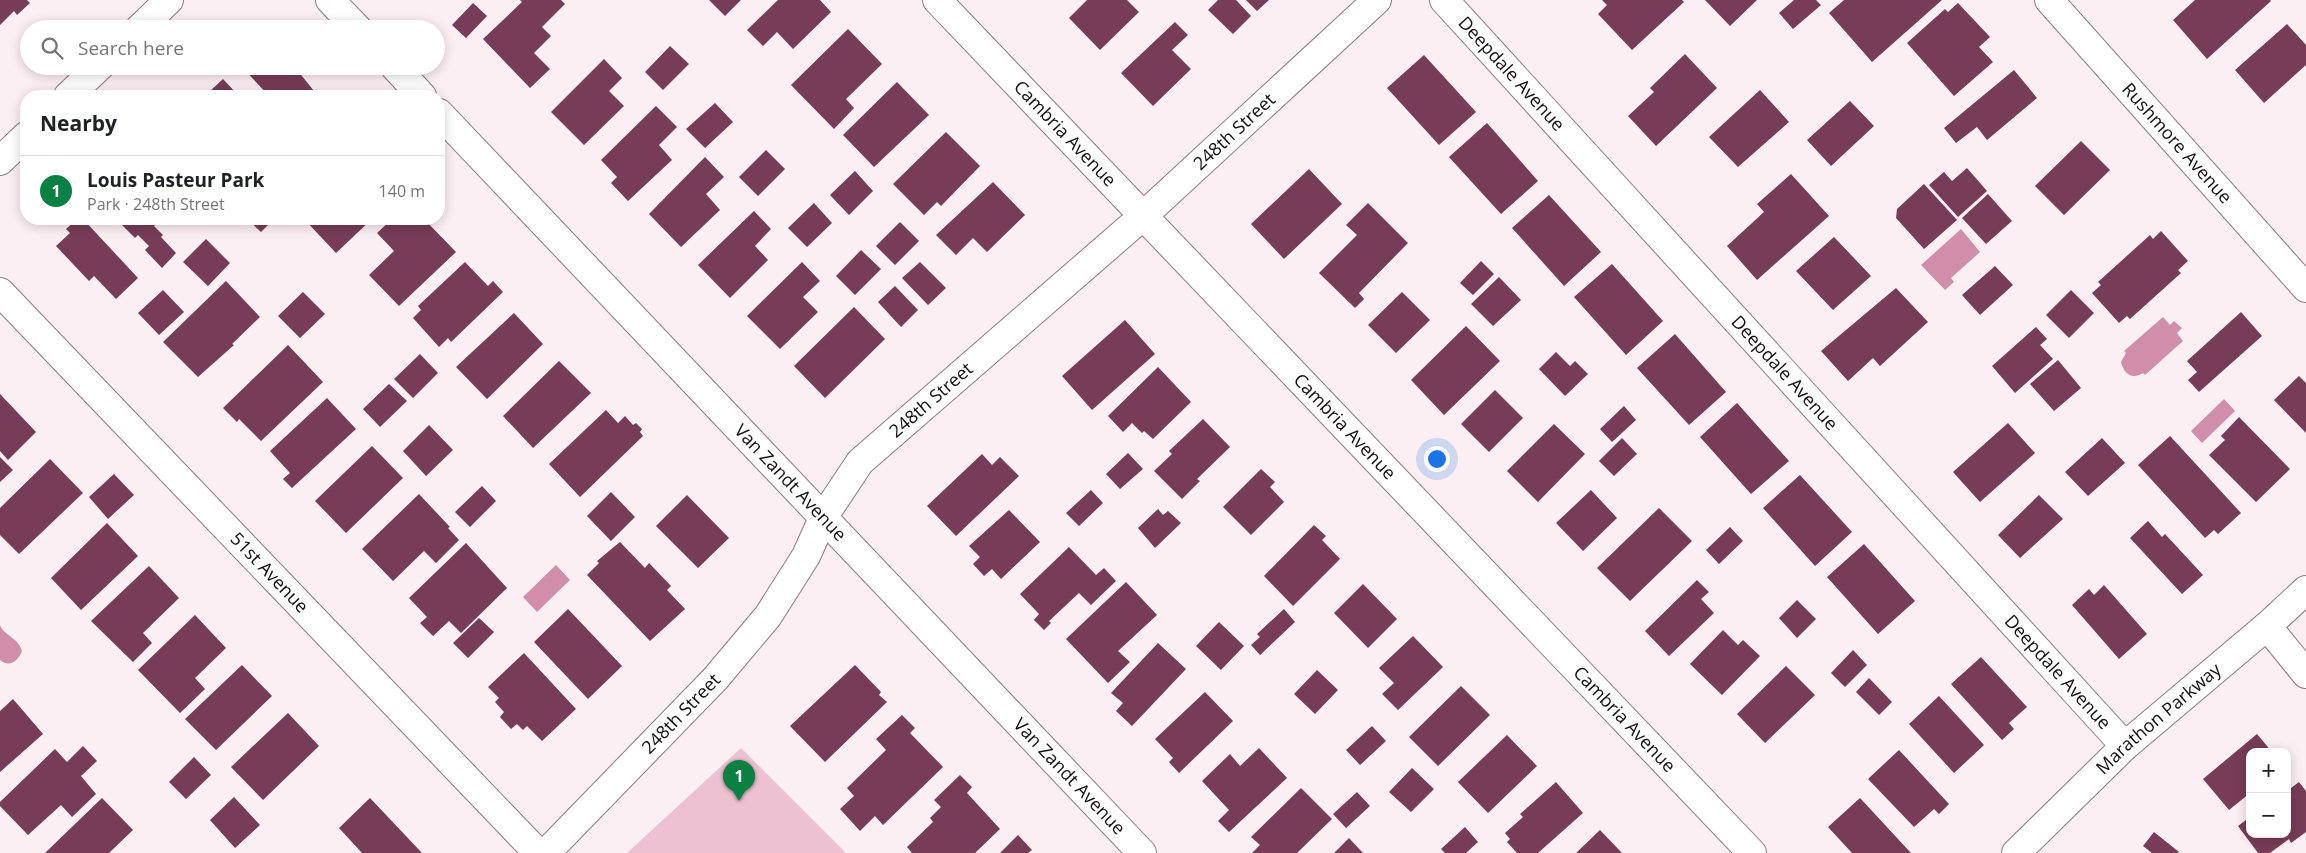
<!DOCTYPE html>
<html lang="en">
<head>
<meta charset="utf-8">
<style>
	:root { --surface:#fff; --page:#f2f2f2; --text:#202124; --muted:#757577; --line:#e0e0e0; --accent:#0b8043 }
	body { margin:0; font-family:"Open Sans",sans-serif; background:var(--page); color:var(--text) }
	.controls { position:absolute; right:15px; bottom:15px; display:grid; overflow:hidden; border-radius:10px; box-shadow:0 2px 12px #0003 }
	.controls button { width:45px; height:45px; display:grid; place-items:center; padding:0; border:0; border-bottom:1px solid var(--line); background:var(--surface); color:var(--text); font:25px sans-serif }
	.you { position:absolute; left:1436px; top:458px; width:18px; height:18px; margin:-12px; border:4px solid #fff; border-radius:50%; background:#1a73e8; box-shadow:0 0 0 8px #1a73e833 }
	.badge { display:grid; place-items:center; width:32px; height:32px; border-radius:50%; background:var(--accent); color:#fff; font-size:16px; font-weight:700 }
	.pin { position:absolute; translate:-50% -41px; filter:drop-shadow(0 1px 2px #0008) }
	.pin::after { content:''; position:absolute; top:26px; width:18px; height:15px; background:inherit; clip-path:polygon(0 0,100% 0,50% 100%) }
	.list { margin:0; padding:0; list-style:none }
	h2 { display:flex; justify-content:space-between; align-items:center; height:65px; margin:0; padding:0 20px; font-size:21px }
	h2 small { font-size:16px; font-weight:400; color:var(--muted) }
	.list li { display:grid; grid-template-columns:32px 1fr auto; gap:15px; align-items:center; box-sizing:border-box; height:70px; padding:0 20px; border-top:1px solid var(--line) }
	.list b { display:block; font-size:19px; white-space:nowrap }
	.list p { margin:0; font-size:16px; white-space:nowrap; color:var(--muted) }
	.list em { font-size:16px; font-style:normal; color:var(--muted) }
	.icon { flex:none; width:28px; height:28px; fill:none; stroke:currentColor; stroke-width:2; stroke-linecap:round; stroke-linejoin:round }
	.map { position:relative; flex:none; width:2306px; height:853px; overflow:hidden }
	.search { position:absolute; background:var(--surface); box-shadow:0 2px 12px #0003; left:20px; top:20px; width:425px; height:55px; display:flex; align-items:center; gap:12px; box-sizing:border-box; padding:0 18px; border-radius:28px; color:var(--muted); font-size:19px }
	.panel { position:absolute; background:var(--surface); box-shadow:0 2px 12px #0003; left:20px; top:90px; width:425px; height:135px; border-radius:20px }
	.map>svg:first-child { display:block }
</style>
</head>
<body>
<div class="map">
<svg width="2306" height="853" viewBox="0 0 2306 853">
	<rect width="100%" height="100%" fill="#fceff3"/>
	<path fill="#eec1d2" d="M741 748 846 853H627Z"/>
	<path fill="#d18eaa" d="M1961 229 1980 252 1951 278 1954 282 1945 290 1921 265Z
		M2163 317 2170 325 2174 321 2182 328 2177 333 2183 341 2145 375 2143 373C2132 380 2124 374 2121 362L2126 353 2124 351Z
		M2224 399 2235 411 2202 443 2191 431Z
		M556 565 570 580 537 612 523 597Z
		M0 625C4 636 18 637 22 651 18 661 10 668 0 660Z"/>
	<path fill="#773c57" d="M0 0H27L30 3 17 15 14 11 0 25Z
		M520 0H561L565 4 542 27 551 36 534 53 550 69 530 88 483 39 522 2Z
		M709 0H741L725 16Z
		M778 0H820L831 12 793 49 777 32 763 46 747 30Z
		M1087 0H1127L1139 12 1100 50 1069 18Z
		M1218 0H1236L1251 16 1233 34 1208 10Z
		M1246 0H1269L1257 11Z
		M1602 0H1682L1684 2 1632 50 1598 14 1607 5Z
		M1705 0H1757L1730 26Z
		M1794 0H1816L1821 5 1793 29 1779 13Z
		M1844 0H1942L1872 62 1829 13Z
		M2195 0H2270L2271 1 2207 59 2173 20Z
		M473 3 487 16 466 38 452 25Z
		M1958 3 1990 37 1979 47 1993 62 1954 96 1907 43 1945 9 1948 12Z
		M1175 22 1188 35 1172 50 1191 69 1153 106 1121 73Z
		M2287 24 2306 45V65L2264 103 2235 70Z
		M848 29 882 64 846 99 854 108 834 129 791 85Z
		M670 46 689 64 663 90 645 72Z
		M1685 54 1717 88 1656 146 1628 116 1654 92 1650 88Z
		M1424 55 1476 112 1439 145 1387 88Z
		M604 59 622 78 609 91 624 106 584 145 551 112Z
		M241 66H294L318 96H269Z
		M2014 70 2037 98 1987 140 1977 127 1956 143 1944 128Z
		M223 79 239 96H213L209 92Z
		M897 82 929 115 874 167 843 135Z
		M1760 90 1789 122 1738 167 1709 137Z
		M1850 101 1874 126 1831 166 1807 140Z
		M715 103 733 122 705 148 686 129Z
		M656 106 677 127 659 145 672 160 628 201 611 183 617 177 601 160Z
		M1487 123 1538 181 1501 214 1449 157Z
		M946 132 980 166 941 206 937 202 924 215 893 184Z
		M2081 141 2110 170 2064 215 2035 186Z
		M766 150 785 169 758 196 739 177Z
		M705 157 724 177 706 194 720 210 681 247 649 214Z
		M1967 168 1987 191 1958 217 1929 185 1944 172 1952 181Z
		M1309 169 1342 204 1284 259 1251 224Z
		M855 171 873 191 849 215 830 195Z
		M1791 174 1829 216 1757 280 1727 246 1764 212 1757 204Z
		M993 182 1025 215 987 252 973 238 956 255 936 235Z
		M1924 184 1957 220 1924 249 1896 218 1897 209Z
		M1988 194 2012 221 1986 244 1962 218Z
		M1549 195 1601 252 1564 286 1512 228Z
		M814 203 832 223 807 247 788 228Z
		M1368 203 1408 243 1359 293 1364 299 1355 308 1319 273 1357 235 1346 225Z
		M754 211 771 229 755 246 768 260 730 298 698 265Z
		M77 219H83L138 278 116 299 94 276 89 281 56 246 70 233 66 229Z
		M116 219H161L154 226 163 235 161 237 176 253 162 268 145 250 149 246 138 235 135 238Z
		M247 219H274L261 232Z
		M304 219H372L336 253Z
		M392 219H424L456 252 399 306 369 275 394 251 377 233Z
		M900 222 919 241 895 265 876 246Z
		M2161 231 2188 261 2178 270 2181 273 2130 319 2127 316 2119 323 2092 293 2101 285 2098 282 2150 235 2153 239Z
		M1834 237 1871 276 1833 310 1796 271Z
		M206 239 230 263 208 286 183 262Z
		M861 250 881 269 855 295 836 276Z
		M1481 261 1494 274 1473 295 1460 283Z
		M465 262 488 286 493 281 503 292 451 342 448 338 439 347 413 318 421 310 418 306Z
		M802 262 820 281 803 297 818 312 780 349 747 316Z
		M920 262 946 288 928 305 902 278Z
		M1612 264 1663 321 1626 355 1574 297Z
		M1995 266 2013 285 1980 315 1962 295Z
		M1499 277 1521 300 1493 326 1471 304Z
		M226 281 260 317 232 344 234 345 198 377 163 342Z
		M895 286 918 310 901 327 878 302Z
		M1896 288 1928 322 1880 366 1873 358 1848 381 1821 351Z
		M163 290 184 312 159 335 138 313Z
		M2071 290 2094 313 2069 338 2046 315Z
		M303 292 325 314 300 338 278 316Z
		M1402 292 1430 320 1396 353 1368 325Z
		M854 307 885 339 825 398 794 366Z
		M2241 312 2262 336 2199 392 2188 380 2197 372 2187 361Z
		M514 313 543 344 487 399 456 367Z
		M1125 320 1155 354 1092 410 1062 376Z
		M1466 326 1500 361 1444 415 1411 380Z
		M2036 327 2047 339 2040 345 2053 359 2015 393 1992 366Z
		M1675 334 1726 392 1689 425 1637 368Z
		M288 345 323 382 261 441 239 419 237 422 223 408Z
		M1556 352 1570 366 1575 361 1588 374 1565 396 1539 369Z
		M420 354 438 373 413 398 394 379Z
		M2058 360 2081 388 2054 411 2030 384Z
		M559 361 591 393 533 448 503 416Z
		M1158 367 1191 402 1153 439 1144 431 1142 433 1132 423 1123 432 1108 416Z
		M2299 376 2306 383V433L2274 400Z
		M389 384 407 401 380 427 363 409Z
		M1495 390 1523 418 1489 452 1461 424Z
		M0 394 36 432 8 460 0 451Z
		M327 398 356 429 292 488 283 479 290 473 270 451Z
		M1737 403 1789 461 1751 494 1700 437Z
		M1624 406 1636 420 1612 442 1600 429Z
		M606 410 618 423 625 416 633 425 636 423 642 429 640 432 643 436 580 497 549 464Z
		M2239 417 2290 469 2256 502 2209 455 2225 440 2221 436Z
		M1203 419 1230 447 1197 479 1200 481 1182 499 1154 471 1172 454 1169 451Z
		M2008 423 2035 453 1980 502 1953 472Z
		M1554 424 1585 454 1538 502 1507 471Z
		M429 425 453 450 426 476 403 451Z
		M2170 436 2241 513 2218 534 2214 530 2205 538 2138 465Z
		M1622 438 1637 454 1614 476 1599 461Z
		M2102 438 2125 463 2088 496 2065 472Z
		M372 446 403 478 346 533 315 501Z
		M1128 453 1143 469 1120 489 1106 474Z
		M982 454 992 465 1000 457 1019 476 956 536 927 506Z
		M0 457 13 470 0 482Z
		M50 459 83 493 19 554 0 535V508Z
		M1261 469 1275 482 1270 487 1284 502 1251 535 1223 507Z
		M114 474 134 495 108 519 89 497Z
		M1800 475 1852 532 1815 566 1763 508Z
		M482 486 496 501 470 527 455 512Z
		M1091 490 1103 503 1079 526 1066 513Z
		M1591 490 1617 518 1583 551 1556 523Z
		M611 492 635 517 611 541 587 516Z
		M419 494 450 527 448 528 459 540 436 563 424 551 393 581 362 549Z
		M687 495 729 538 698 568 656 526Z
		M2039 495 2063 519 2020 558 1998 535Z
		M1659 508 1692 541 1630 601 1597 568Z
		M1158 509 1163 515 1168 511 1181 523 1155 548 1138 528Z
		M1009 510 1040 542 1001 579 992 569 984 576 973 564 980 557 969 546Z
		M2148 521 2162 537 2165 534 2203 575 2182 594 2130 538Z
		M107 523 138 556 81 610 51 578Z
		M1314 525 1326 536 1322 540 1340 559 1293 606 1264 576Z
		M1730 527 1743 541 1719 564 1706 550Z
		M620 542 645 568 649 563 671 586 667 590 685 609 650 641 587 575 599 563 597 561Z
		M466 543 507 588 461 633 449 621 433 636 420 623 427 617 409 598Z
		M1864 544 1915 601 1878 634 1827 577Z
		M1069 547 1096 575 1104 568 1116 581 1091 605 1079 593 1049 621 1051 623 1044 630 1034 620 1039 614 1020 594Z
		M149 566 179 598 143 633 152 643 133 662 91 621Z
		M1697 580 1709 592 1701 599 1714 613 1669 656 1645 631Z
		M1126 582 1157 615 1118 651 1130 662 1108 683 1066 639Z
		M1363 584 1397 619 1368 648 1334 613Z
		M2104 585 2147 634 2119 659 2072 605 2089 589 2094 595Z
		M1797 600 1816 619 1797 638 1779 618Z
		M568 609 622 666 588 699 534 642Z
		M1284 609 1295 622 1260 655 1251 645 1260 637 1257 634Z
		M195 615 226 648 195 678 205 689 180 713 138 670Z
		M479 618 494 632 468 658 453 643Z
		M1219 622 1244 646 1221 670 1196 646Z
		M1723 630 1738 645 1743 640 1760 656 1722 695 1690 664Z
		M1413 636 1443 667 1398 710 1382 694 1394 683 1379 668Z
		M1158 643 1186 669 1132 726 1116 711 1123 703 1111 693Z
		M1853 650 1867 665 1845 687 1831 673Z
		M524 653 576 709 542 741 527 726 523 730 517 724 511 729 500 717 504 712 495 702 499 698 488 687Z
		M1981 657 2027 707 2009 723 2014 729 2002 740 1951 684Z
		M242 665 272 696 216 750 185 719Z
		M855 665 881 692 879 695 887 702 825 762 790 726Z
		M1786 666 1815 695 1765 743 1737 714Z
		M1317 670 1338 690 1315 714 1294 694Z
		M1869 678 1892 702 1879 715 1856 692Z
		M1461 686 1490 715 1438 766 1409 737Z
		M1205 692 1233 721 1179 773 1169 762 1173 758 1155 739Z
		M1939 696 1984 745 1954 773 1909 724Z
		M13 699 43 734 0 772V711Z
		M288 713 319 746 263 800 231 767Z
		M902 715 915 728 910 733 943 767 883 825 875 816 860 831 840 809 854 796 847 788 886 750 876 739Z
		M1372 726 1386 741 1360 765 1346 750Z
		M2257 734 2272 752H2250V793L2229 810 2203 779Z
		M1507 735 1537 766 1488 813 1458 782Z
		M83 746 97 761 81 776 96 794 72 817 61 805 28 835 0 806V802L55 749 67 762Z
		M1259 748 1287 778 1229 832 1218 821 1229 810 1202 781 1230 754 1240 766Z
		M1899 750 1949 804 1939 814 1934 809 1914 827 1868 779Z
		M194 757 211 775 186 799 169 782Z
		M1412 768 1434 789 1411 812 1389 792Z
		M960 775 972 787 967 793 1000 829 975 853H912L907 847 933 822 930 818 941 807 934 800Z
		M1556 782 1583 813 1538 853H1517L1507 842 1510 839 1505 833 1523 817 1520 814Z
		M2299 782 2306 791V832L2291 843 2289 839 2270 853H2258L2238 826 2250 817V834H2287V791Z
		M1301 788 1332 819 1297 853H1252L1260 845 1251 837Z
		M1357 792 1370 806 1346 828 1333 814Z
		M234 797 260 825 235 848 210 820Z
		M102 798 133 830 109 853H45Z
		M370 798 422 853H362L339 828Z
		M1860 798 1911 853H1852L1828 827Z
		M1465 827 1478 842 1466 853H1445L1441 849Z
		M1600 830 1622 853H1576Z
		M2154 832 2179 852 2177 853H2152L2143 846Z
		M1018 835 1032 850 1028 853H1000Z
		M1349 838 1363 853H1334Z"/>
	<g fill="none" stroke-linecap="round" stroke-linejoin="round">
		<g stroke="#927681" stroke-width="30">
			<g id="street">
				<path d="M330 0 358 29"/>
				<path id="s1" d="M937 0 1752 853"/>
				<path id="s2" d="M1444 0 2125 746"/>
				<path id="s3" d="M2049 0 2306 288"/>
				<path d="M139 29 169 0"/>
				<path d="M394 66 422 96"/>
				<path d="M68 96 100 66"/>
				<path id="s4" d="M439 113 1142 853"/>
				<path d="M0 161 26 136"/>
				<path id="s5" d="M0 292 538 853"/>
				<path d="M2267 626 2306 674"/>
				<path id="s6" d="M546 853 715 679 768 616 806 556 824 516 860 462 1143 216 1377 0"/>
			</g>
		</g>
		<g stroke="#927681" stroke-width="30">
			<g id="secondary">
				<path id="s7" d="M2016 853 2125 746 2267 626 2306 590"/>
			</g>
		</g>
		<use href="#street" stroke="#fff" stroke-width="28"/>
		<use href="#secondary" stroke="#fff" stroke-width="28"/>
	</g>
	<g text-anchor="middle" stroke-width="5" stroke-linejoin="round" paint-order="stroke">
		<g font-size="18" fill="#140b0f" stroke="#fff">
			<text dy="6" stroke="none"><textPath href="#s2" startOffset="100">Deepdale Avenue</textPath></text>
			<text dy="6" stroke="none"><textPath href="#s6" startOffset="1004">248th Street</textPath></text>
			<text dy="6" stroke="none"><textPath href="#s1" startOffset="185">Cambria Avenue</textPath></text>
			<text dy="6" stroke="none"><textPath href="#s3" startOffset="192">Rushmore Avenue</textPath></text>
			<text dy="6" stroke="none"><textPath href="#s2" startOffset="505">Deepdale Avenue</textPath></text>
			<text dy="6" stroke="none"><textPath href="#s6" startOffset="599">248th Street</textPath></text>
			<text dy="6" stroke="none"><textPath href="#s1" startOffset="590">Cambria Avenue</textPath></text>
			<text dy="6" stroke="none"><textPath href="#s4" startOffset="510">Van Zandt Avenue</textPath></text>
			<text dy="6" stroke="none"><textPath href="#s5" startOffset="389">51st Avenue</textPath></text>
			<text dy="6" stroke="none"><textPath href="#s2" startOffset="910">Deepdale Avenue</textPath></text>
			<text dy="6" stroke="none"><textPath href="#s6" startOffset="194">248th Street</textPath></text>
			<text dy="6" stroke="none"><textPath href="#s7" startOffset="196">Marathon Parkway</textPath></text>
			<text dy="6" stroke="none"><textPath href="#s1" startOffset="995">Cambria Avenue</textPath></text>
			<text dy="6" stroke="none"><textPath href="#s4" startOffset="915">Van Zandt Avenue</textPath></text>
		</g>
	</g>
</svg>
<div class="controls">
<button>+</button>
<button>−</button>
</div>
<div class="you"></div>
<div class="pin badge" style="left:739px;top:801px">1</div>
<div class="search"><svg class="icon" aria-label="search" viewBox="0 0 24 24"><circle cx="10" cy="10" r="6"/><path d="M15 15l6 6"/></svg>Search here</div>
<section class="panel">
<h2>Nearby<small></small></h2>
<ul class="list">
<li><span class="badge">1</span><div><b>Louis Pasteur Park</b><p>Park · 248th Street</p></div><em>140 m</em></li>
</ul>
</section>
</div>
</body>
</html>
